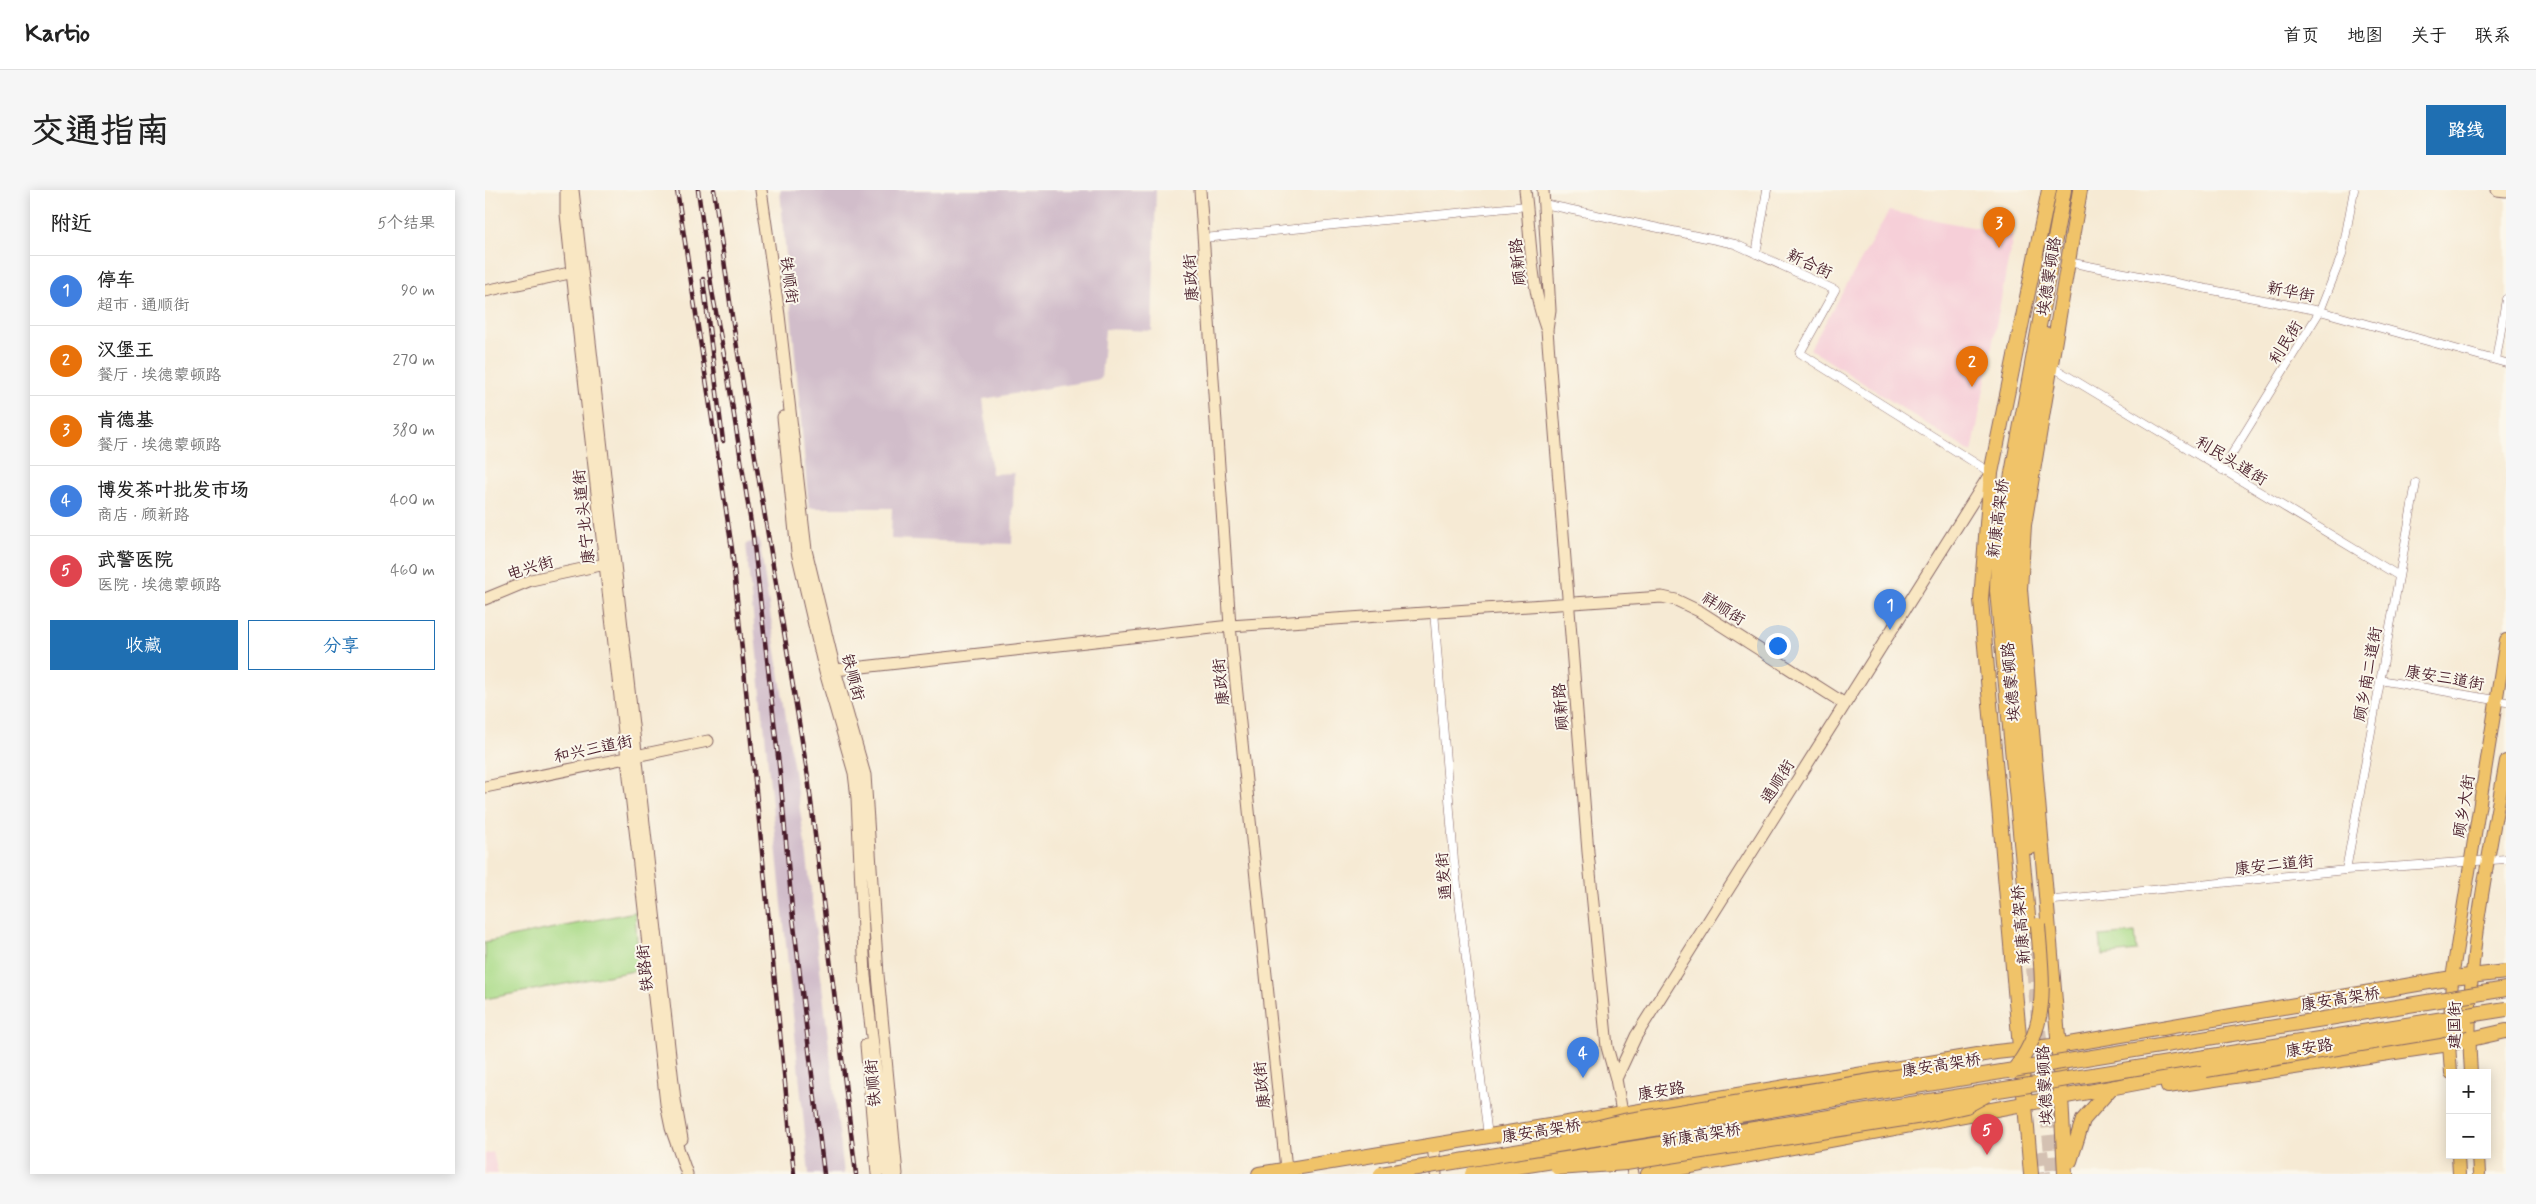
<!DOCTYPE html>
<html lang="zh">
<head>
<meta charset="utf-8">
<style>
	:root { --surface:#fff; --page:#f6f6f6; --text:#222; --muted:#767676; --line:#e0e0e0; --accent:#1f6fb2 }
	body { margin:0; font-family:Mynerve,"LXGW WenKai TC",sans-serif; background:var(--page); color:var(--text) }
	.controls { position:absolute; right:15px; bottom:15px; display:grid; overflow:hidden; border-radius:0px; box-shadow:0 2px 12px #0003 }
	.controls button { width:45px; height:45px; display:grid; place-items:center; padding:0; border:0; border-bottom:1px solid var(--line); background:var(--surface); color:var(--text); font:25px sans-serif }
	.you { position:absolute; left:1292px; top:455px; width:18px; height:18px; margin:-12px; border:4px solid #fff; border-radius:50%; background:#1a73e8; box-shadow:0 0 0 8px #1a73e833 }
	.badge { display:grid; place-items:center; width:32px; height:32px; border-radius:50%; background:var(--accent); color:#fff; font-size:16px; font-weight:700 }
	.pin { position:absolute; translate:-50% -41px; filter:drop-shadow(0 1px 2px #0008) }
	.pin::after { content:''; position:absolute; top:26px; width:18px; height:15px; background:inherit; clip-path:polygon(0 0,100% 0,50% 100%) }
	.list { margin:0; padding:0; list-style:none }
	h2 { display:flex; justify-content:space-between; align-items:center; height:65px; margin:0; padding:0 20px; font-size:21px }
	h2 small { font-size:16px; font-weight:400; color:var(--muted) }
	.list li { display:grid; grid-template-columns:32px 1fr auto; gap:15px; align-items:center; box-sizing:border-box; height:70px; padding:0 20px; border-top:1px solid var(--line) }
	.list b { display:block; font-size:19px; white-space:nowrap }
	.list p { margin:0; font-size:16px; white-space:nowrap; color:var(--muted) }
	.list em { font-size:16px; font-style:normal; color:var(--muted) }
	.actions { display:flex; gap:10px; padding:15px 20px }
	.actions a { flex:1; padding:11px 0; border:1px solid var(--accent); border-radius:0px; text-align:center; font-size:18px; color:var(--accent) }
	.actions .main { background:var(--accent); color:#fff }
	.map { position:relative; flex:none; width:2021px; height:984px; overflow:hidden; border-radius:0px }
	header { display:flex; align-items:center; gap:30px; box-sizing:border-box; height:70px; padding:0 25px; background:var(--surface); border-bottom:1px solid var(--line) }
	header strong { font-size:24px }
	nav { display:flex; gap:28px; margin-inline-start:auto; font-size:18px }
	.intro { display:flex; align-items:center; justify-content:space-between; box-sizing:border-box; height:120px; padding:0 30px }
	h1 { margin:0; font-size:35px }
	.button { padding:12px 22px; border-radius:0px; background:var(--accent); color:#fff; font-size:18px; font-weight:700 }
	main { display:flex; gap:30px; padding:0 30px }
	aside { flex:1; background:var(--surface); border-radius:0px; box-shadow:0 2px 12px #0003 }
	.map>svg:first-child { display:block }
</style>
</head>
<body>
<header>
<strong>Kartio</strong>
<nav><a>首页</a><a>地图</a><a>关于</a><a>联系</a></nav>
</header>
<div class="intro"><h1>交通指南</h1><a class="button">路线</a></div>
<main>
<aside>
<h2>附近<small>5个结果</small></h2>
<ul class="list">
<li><span class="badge" style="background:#3f7fe0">1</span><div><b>停车</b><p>超市 · 通顺街</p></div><em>90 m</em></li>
<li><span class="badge" style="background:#e8710a">2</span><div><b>汉堡王</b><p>餐厅 · 埃德蒙顿路</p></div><em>270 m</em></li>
<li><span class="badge" style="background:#e8710a">3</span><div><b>肯德基</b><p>餐厅 · 埃德蒙顿路</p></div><em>380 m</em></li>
<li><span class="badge" style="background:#3f7fe0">4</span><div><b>博发茶叶批发市场</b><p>商店 · 顾新路</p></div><em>400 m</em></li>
<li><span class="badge" style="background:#e0444e">5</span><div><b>武警医院</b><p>医院 · 埃德蒙顿路</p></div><em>460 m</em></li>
</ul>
<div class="actions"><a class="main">收藏</a><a>分享</a></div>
</aside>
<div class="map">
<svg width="2021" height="984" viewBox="0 0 2021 984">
	<rect width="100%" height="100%" fill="#fbf7ec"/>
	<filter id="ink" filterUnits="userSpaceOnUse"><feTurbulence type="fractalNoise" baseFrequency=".02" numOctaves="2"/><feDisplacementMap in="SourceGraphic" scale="10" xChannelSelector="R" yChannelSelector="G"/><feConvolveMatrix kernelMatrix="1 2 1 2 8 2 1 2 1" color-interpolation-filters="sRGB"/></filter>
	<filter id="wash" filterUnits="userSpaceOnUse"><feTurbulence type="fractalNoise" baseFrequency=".0096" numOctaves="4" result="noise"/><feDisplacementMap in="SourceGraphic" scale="20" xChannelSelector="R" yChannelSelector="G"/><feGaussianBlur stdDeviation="1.12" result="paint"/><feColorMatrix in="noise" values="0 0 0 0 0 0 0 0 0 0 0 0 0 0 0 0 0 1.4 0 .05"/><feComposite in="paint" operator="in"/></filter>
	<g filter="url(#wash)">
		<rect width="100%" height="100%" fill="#f6ead4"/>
		<path fill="#f6cfd8" d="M1404 21 1528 45 1487 263 1325 159Z
			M8 962 13 984H0V964Z"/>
		<path fill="#d1bdca" d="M295 0H671L667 141 620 139 616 189 498 209 507 284 529 283 527 354 406 349 407 318H324Z
			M274 349 322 667 359 984H324L261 354Z"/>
		<path fill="#abdb89" stroke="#7a7d5a" d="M150 722 154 780 0 809V752Z
			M1650 743 1652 761 1617 765 1615 746Z"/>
	</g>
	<g filter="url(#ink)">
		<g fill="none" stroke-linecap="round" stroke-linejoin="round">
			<path stroke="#d4c1b2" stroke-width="14" stroke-dasharray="14 7" stroke-linecap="butt" d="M1544 736 1568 984
				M1556 961 1559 984"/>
			<g stroke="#866666" stroke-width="9">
				<path id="street" d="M1059 14 1250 54 1350 100 1315 163 1506 283
					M719 48 1042 16
					M1271 64 1282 0
					M1583 72 1835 121 2021 173
					M2011 170 2021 109
					M1566 176 1914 386
					M1737 280 1835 121 1857 65 1869 0
					M949 421 969 671 1003 946
					M1895 490 2021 512
					M1861 680 1931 293
					M1560 711 1861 680 2021 669"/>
			</g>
			<g stroke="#866666" stroke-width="13">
				<path id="secondary" d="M81 0V24L87 82 181 914 186 938 202 984
					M88 0 190 910 197 949
					M276 0 294 125 321 360 350 480 380 585 393 785 412 984
					M715 0 745 436 801 979
					M1040 0C1046 46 1045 94 1061 138
					M1058 0 1065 120 1062 140 1103 662 1122 857 1131 889
					M2012 0 2021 1
					M0 101 94 81
					M298 227 312 362 340 482 369 583 372 608 380 786 403 984
					M0 409 46 390 125 373
					M350 480 745 436 1177 407 1191 410 1214 421 1360 514
					M0 597 223 551
					M381 855 392 984
					M948 955 951 984
					M1148 984 1131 889 1151 846 1505 284"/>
			</g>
			<g stroke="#866666" stroke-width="14">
				<path id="primary" d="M1966 883 1964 854 1967 788 2021 450
					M1986 883C1978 778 2003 673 2021 571
					M1973 965 1974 984
					M1993 965 1994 984"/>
			</g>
			<g stroke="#866666" stroke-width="16">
				<path id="highway" d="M1546 657 1524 403C1524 316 1546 230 1562 145
					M1544 736 1512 401 1513 360 1579 0
					M1683 896 1964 854 2021 841
					M1585 971 1598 930 1626 898
					M774 984 1511 862 1584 854 1967 788 2021 782
					M1163 984 1721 880
					M1546 984 1496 410 1506 283 1564 0
					M1580 984 1573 847 1535 399 1539 335 1595 0"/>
			</g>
			<use href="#street" stroke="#fff" stroke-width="8"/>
			<use href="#secondary" stroke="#f9e7c3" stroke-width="11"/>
			<use href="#primary" stroke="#f0c369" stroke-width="12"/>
			<use href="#highway" stroke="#f0c369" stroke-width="14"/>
			<g stroke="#4a1f2b" stroke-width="4.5">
				<path id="rail" d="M192 0 247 359 309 984
					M213 0 227 101 242 181 268 346 295 584 307 719 339 984
					M229 0 248 133 323 587 371 984
					M218 89 238 251"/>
			</g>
			<use href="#rail" stroke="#fbf7ec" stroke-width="2.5" stroke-dasharray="8" stroke-linecap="butt"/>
			<g stroke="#866666" stroke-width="16" stroke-linecap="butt">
				<path id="highway-bridge" d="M1721 880 1954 841 1980 833
					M1527 882C1566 837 1557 790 1553 735
					M1081 945 1139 931 1484 875
					M1073 978 1141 973 1437 926 1481 916 1501 905
					M896 984 2021 799
					M987 984 2021 819"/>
			</g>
			<use href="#highway-bridge" stroke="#f0c369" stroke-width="14"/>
		</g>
	</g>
	<g text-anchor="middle" stroke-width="4" stroke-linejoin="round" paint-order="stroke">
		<g font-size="16" fill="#4a1f2b" stroke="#fbf7ec">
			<text transform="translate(1032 72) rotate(-96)" y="6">顾新路</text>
			<text transform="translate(1325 73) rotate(25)" y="6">新合街</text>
			<text transform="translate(1563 86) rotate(-81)" y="6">埃德蒙顿路</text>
			<text transform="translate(705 88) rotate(-94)" y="6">康政街</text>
			<text transform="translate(305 90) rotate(82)" y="6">铁顺街</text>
			<text transform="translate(1806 101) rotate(11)" y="6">新华街</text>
			<text transform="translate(1800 152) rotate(-58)" y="6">利民街</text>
			<text transform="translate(1747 270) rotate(31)" y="6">利民头道街</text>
			<text transform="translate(98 327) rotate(-96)" y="6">康宁北头道街</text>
			<text transform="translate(1512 328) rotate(-83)" y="6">新康高架桥</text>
			<text transform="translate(45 377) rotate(-17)" y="6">电兴街</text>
			<text transform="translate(1239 418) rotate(32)" y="6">祥顺街</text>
			<text transform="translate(1882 484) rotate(-80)" y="6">顾乡南二道街</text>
			<text transform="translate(369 487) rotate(75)" y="6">铁顺街</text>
			<text transform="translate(1960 487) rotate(10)" y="6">康安三道街</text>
			<text transform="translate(735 492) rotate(-96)" y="6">康政街</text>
			<text transform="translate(1525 492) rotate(-95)" y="6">埃德蒙顿路</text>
			<text transform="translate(1075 517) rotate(-95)" y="6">顾新路</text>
			<text transform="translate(108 558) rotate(-12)" y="6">和兴三道街</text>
			<text transform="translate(1292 591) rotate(-58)" y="6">通顺街</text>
			<text transform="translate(1978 616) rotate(-81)" y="6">顾乡大街</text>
			<text transform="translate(1789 674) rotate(-6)" y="6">康安二道街</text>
			<text transform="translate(958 686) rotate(-96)" y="6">通发街</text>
			<text transform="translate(1535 735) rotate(-95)" y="6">新康高架桥</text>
			<text transform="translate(159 778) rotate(-96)" y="6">铁路街</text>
			<text transform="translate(1855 808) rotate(-9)" y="6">康安高架桥</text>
			<text transform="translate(1969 835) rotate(-90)" y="6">建国街</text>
			<text transform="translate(1824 857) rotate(-9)" y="6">康安路</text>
			<text transform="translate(1456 874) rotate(-9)" y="6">康安高架桥</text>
			<text transform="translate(387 893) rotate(-95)" y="6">铁顺街</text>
			<text transform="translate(776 895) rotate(-96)" y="6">康政街</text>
			<text transform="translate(1559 895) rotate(-93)" y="6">埃德蒙顿路</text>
			<text transform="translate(1176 900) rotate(-9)" y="6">康安路</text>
			<text transform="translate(1056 940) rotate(-9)" y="6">康安高架桥</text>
			<text transform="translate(1216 944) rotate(-9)" y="6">新康高架桥</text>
		</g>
	</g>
</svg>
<div class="controls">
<button>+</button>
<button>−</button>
</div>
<div class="you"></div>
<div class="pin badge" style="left:1405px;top:440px;background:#3f7fe0">1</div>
<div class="pin badge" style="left:1487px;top:197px;background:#e8710a">2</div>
<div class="pin badge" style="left:1514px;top:58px;background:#e8710a">3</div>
<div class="pin badge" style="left:1098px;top:888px;background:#3f7fe0">4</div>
<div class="pin badge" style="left:1502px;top:965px;background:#e0444e">5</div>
</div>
</main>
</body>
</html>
